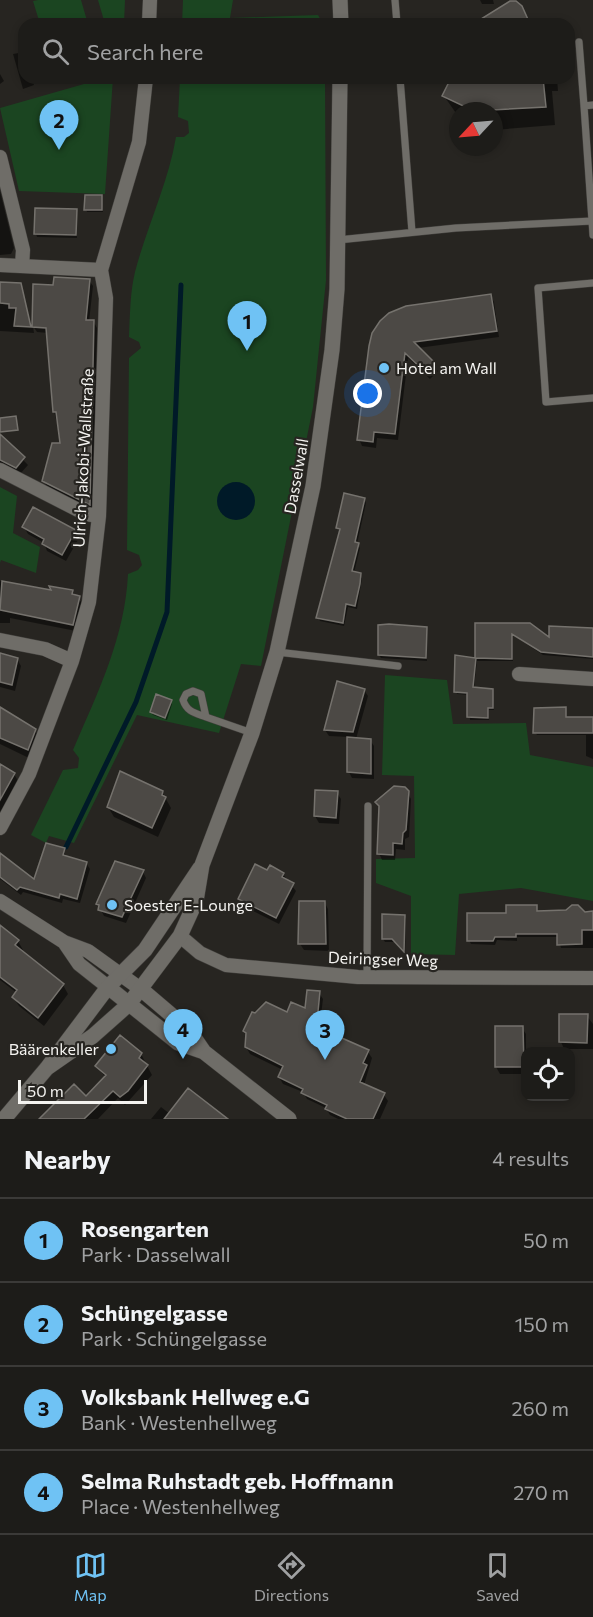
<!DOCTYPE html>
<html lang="en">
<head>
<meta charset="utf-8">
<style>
	:root { --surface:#1d1c19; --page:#252522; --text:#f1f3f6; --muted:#a0a1a2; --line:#3b3a38; --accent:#6fc2f4 }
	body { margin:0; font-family:Commissioner,sans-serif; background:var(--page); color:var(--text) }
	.controls { position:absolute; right:18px; bottom:18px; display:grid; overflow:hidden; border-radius:12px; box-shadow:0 3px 9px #0003 }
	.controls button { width:54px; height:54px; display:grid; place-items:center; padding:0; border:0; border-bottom:2px solid var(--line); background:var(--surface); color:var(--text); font:30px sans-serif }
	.compass { position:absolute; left:449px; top:102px; width:54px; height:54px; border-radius:50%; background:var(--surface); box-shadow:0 3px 9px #0003; rotate:244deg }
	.scale { position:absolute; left:18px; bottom:15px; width:129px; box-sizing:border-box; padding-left:6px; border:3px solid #f4f3f0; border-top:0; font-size:16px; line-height:21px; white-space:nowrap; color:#f4f3f0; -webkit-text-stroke:4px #272521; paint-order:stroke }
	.you { position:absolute; left:368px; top:394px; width:21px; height:21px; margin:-15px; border:4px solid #fff; border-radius:50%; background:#1a73e8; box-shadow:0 0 0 9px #1a73e833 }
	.badge { display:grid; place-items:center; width:39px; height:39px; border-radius:50%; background:var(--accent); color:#111; font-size:20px; font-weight:700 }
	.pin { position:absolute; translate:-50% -50px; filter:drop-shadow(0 2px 3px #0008) }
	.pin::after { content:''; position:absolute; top:32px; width:21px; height:18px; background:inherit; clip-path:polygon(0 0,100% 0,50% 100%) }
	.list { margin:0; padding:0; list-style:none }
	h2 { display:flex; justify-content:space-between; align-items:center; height:78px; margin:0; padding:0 24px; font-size:26px }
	h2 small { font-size:20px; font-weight:400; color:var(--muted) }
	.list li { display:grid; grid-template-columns:39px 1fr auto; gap:18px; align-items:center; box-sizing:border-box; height:84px; padding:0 24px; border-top:2px solid var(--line) }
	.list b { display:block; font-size:22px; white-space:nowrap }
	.list p { margin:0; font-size:20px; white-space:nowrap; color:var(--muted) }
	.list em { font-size:20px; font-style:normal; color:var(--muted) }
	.icon { flex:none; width:33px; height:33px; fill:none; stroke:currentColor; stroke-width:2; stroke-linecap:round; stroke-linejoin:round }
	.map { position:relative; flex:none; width:593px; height:1119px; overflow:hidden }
	.search { position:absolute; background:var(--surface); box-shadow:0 3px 9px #0003; left:18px; right:18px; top:18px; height:66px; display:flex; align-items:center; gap:15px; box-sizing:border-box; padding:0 21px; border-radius:18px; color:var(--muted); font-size:22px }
	.sheet { height:414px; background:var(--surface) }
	nav { display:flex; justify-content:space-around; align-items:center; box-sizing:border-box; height:84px; border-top:2px solid var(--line); background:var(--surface); font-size:16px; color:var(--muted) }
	nav a { display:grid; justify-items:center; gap:3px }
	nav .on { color:var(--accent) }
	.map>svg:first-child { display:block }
</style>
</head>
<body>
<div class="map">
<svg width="593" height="1119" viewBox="0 0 593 1119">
	<rect width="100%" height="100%" fill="#272521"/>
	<path fill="#1b4521" d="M38 0H81L88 24H40L33 1Z
		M98 0H125L124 24H105Z
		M183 0H233L230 18 318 15 323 24H182Z
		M105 78H113L105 194 19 191 0 108Z
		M180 78H325L326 280 313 407 261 666 241 664 219 733 137 715 74 843 49 836 46 843 31 835 63 770 78 768 79 758 73 750C98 692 125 637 128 574L138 570 142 565 139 555 127 550 129 358 141 348 139 342 129 337C130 316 130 292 135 272 147 226 168 184 176 137H184L189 133 188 121 178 117Z
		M0 487 17 496 13 533 40 547 36 573 1 560 0 563Z
		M385 675 447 680 453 724 526 723 530 755 593 767V901L521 888 459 894 455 955 411 954V896L376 883V859L415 858 414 776 382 775Z"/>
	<path fill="#001a28" d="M217 501a19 19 0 1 1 38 0a19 19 0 1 1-38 0Z"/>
	<path fill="#0007" d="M480 0H493L494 4H482Z
		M521 7 528 19 544 18 547 24H477Z
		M24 52V78H32L34 85 23 89 13 54Z
		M0 74 4 81 0 84Z
		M452 78H557L558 91H552L555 125 494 130V111H458V116L444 96Z
		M0 191 14 248 11 254 0 255Z
		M101 197 103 212H87L86 209Z
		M76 210 77 238 37 237 36 234Z
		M89 280 93 286 89 322H94L97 328 93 509 47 487 44 481 62 444 54 411 48 333 37 332 33 326 34 333 0 331V284L20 285 32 326 54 287Z
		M491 296 494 302 499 337 418 348 438 371 430 379 408 358 398 440 377 438 376 448 362 446 359 439 382 322Z
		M0 436 28 465 20 474 0 462Z
		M364 499 366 503 357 544 360 548 354 573 362 578 357 609 348 607 344 626 320 621 318 617 340 532 337 528Z
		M24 527 75 531 79 538 66 561 47 551 44 543 28 534Z
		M0 581 54 593 72 591 83 604 76 631 10 618V623H0Z
		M477 625 550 640 593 630V659L543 655 513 635V661H477L474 688 492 690 494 710H489V720H470L469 695 457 694 456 691V657L476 659Z
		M426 629 427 661 381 658 379 655Z
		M0 655 17 659 21 666 15 691 0 687Z
		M364 690 368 696 356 739 370 740 374 746V779L352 778 349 772V737L329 736 325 730Z
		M171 701 172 704 167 720 153 715 151 712Z
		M0 709 35 730 41 741 33 760 0 744Z
		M565 709 567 718H593V759L586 756V735H537L535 732Z
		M0 765 14 774 18 781 0 812Z
		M162 792 171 808 158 837 114 817 108 807Z
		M407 792 411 799 409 837 405 839V850L396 849 395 860H382L379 853 380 808 377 803Z
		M337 793 341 799 339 824 319 823 315 816Z
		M64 850 66 857 86 863 90 869 80 903 63 899 62 903 23 892 21 895 0 879V855L35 881Z
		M143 872 146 878 126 923 104 916 98 904Z
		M268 872 283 874 296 891 279 924 243 906 239 899Z
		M325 903 328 909 329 951 304 950 300 944Z
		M536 907 539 913H593V948H561L558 937H517V941L497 940 495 945 471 944 469 940 507 915Z
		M404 916 406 919 405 952 395 942H385L383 939Z
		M0 927 18 941 23 950 21 952 63 985 68 994 44 1026 19 1006 13 997 17 993 0 980Z
		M319 993 323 999 321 1015 339 1023 343 1030 339 1038 368 1052 372 1058 364 1085 384 1095 388 1101 380 1119H338L330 1115 326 1108 307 1099 303 1092 283 1084 279 1077 283 1070 250 1054 246 1047 248 1036 245 1031 288 1014 306 1010Z
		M587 1016 593 1024V1049H564L561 1042Z
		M497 1028H522L526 1034V1074H500L496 1067Z
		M141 1054 152 1075 125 1105 118 1098 98 1119H41L86 1098 106 1078 97 1066Z
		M161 1107 170 1114 226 1119H151Z"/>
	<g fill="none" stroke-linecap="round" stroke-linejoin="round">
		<path stroke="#001a28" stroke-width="5" d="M66 847 136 702 167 612 181 285"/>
	</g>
	<path fill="#4c4945" stroke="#75726d" stroke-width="1.5" d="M510 1H516L522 6 530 24H473Z
		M451 78H543L546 107 474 111 442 96Z
		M85 195H102V210H84Z
		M35 208 77 209 76 235 34 234Z
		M54 277 90 279 86 320H94L90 505 42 481 52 443H60L56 412H53L46 328 32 327 33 284 53 285Z
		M0 282 21 283 31 327 14 326 16 308H9V304L0 303Z
		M491 294 497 331 414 342 435 363 426 373 405 353 395 434 374 432 373 442 357 440 369 346 372 333 380 321 389 313 406 306Z
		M16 416 18 430 0 432V418Z
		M0 434 25 457 16 468 0 460Z
		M344 493 365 498 355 542 359 543 352 571 361 573 360 584 355 606 346 604 343 623 316 618 340 529 336 528Z
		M33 507 76 530 62 555 42 544 44 539 22 527Z
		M2 581 51 590 49 586 73 590 72 594 80 596 73 625 0 610Z
		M475 623H530L549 637V626L593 628V657L541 652 512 634V659L476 658 473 687 493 689V708H488V718L467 717V693L454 692 455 655 475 658Z
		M389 624 427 627 426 658 378 655V625Z
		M0 653 18 658 12 685 0 682Z
		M337 681 365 689 353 732 324 730Z
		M156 694 172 700 165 718 150 712Z
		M0 707 36 729 28 750 0 738Z
		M566 707V717H593V733H533L534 708Z
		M347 737 371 739V774L347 772Z
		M0 764 15 773 0 800Z
		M120 771 163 791 162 795 166 797 152 828 107 807Z
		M394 786 405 787 409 791 406 830 403 833 402 844 393 843V855L377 854 379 806 375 802Z
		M315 790 338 791 336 818 314 816Z
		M46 843 65 848 63 855 87 862 77 899 60 894 59 898 20 887 17 890 0 877V853L34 879Z
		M115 861 144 870 122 917 98 910 99 905 96 904Z
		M255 864 267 870 270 865 284 873 282 877 294 883 276 918 238 899Z
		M299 901H325L326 944H298Z
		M506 905H537V911L566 910 572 905H578L585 912 593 911V930H582V944L557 945V934H516V937H495L493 941H467V913H506Z
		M382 914 405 915 404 952 392 939H382Z
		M0 925 19 940 15 945 64 984 38 1018 12 997 17 990 0 977Z
		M307 990 320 991 318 1012 341 1022 335 1035 369 1050 363 1063 367 1065 360 1082 385 1093 373 1119H347L325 1109 327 1105 301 1093 303 1089 278 1077 283 1066 245 1047 246 1033 243 1031 252 1012 255 1013 266 1002 287 1012 291 1002 305 1008Z
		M559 1014H588L587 1043 559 1042Z
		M495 1026H523L524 1067H495Z
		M120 1035 142 1053 139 1058 148 1065 128 1091 120 1097 113 1091 84 1119H39L74 1084 86 1096 106 1075 95 1066Z
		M188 1088 228 1119H164Z"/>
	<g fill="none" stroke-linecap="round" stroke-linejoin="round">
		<g stroke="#42403d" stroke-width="8">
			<path id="service" d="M395 0 397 24
				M579 42 584 106
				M400 78 412 232
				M593 105 584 106 593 235
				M338 240 456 228 592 221
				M593 283 538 288 546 402 593 398
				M277 652 398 666
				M206 717C195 713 187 712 183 700L186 694 193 691 201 694 206 717 252 733
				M367 977 368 806"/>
		</g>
		<g stroke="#42403d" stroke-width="15">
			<path id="minor" d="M149 24 150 0
				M0 157 23 250 22 266
				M0 265 101 270
				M0 470 86 514 99 516
				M0 640 45 649 72 661
				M519 674 593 679
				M0 828 29 774 72 661 89 602 99 516 106 298 101 270 139 142 146 78
				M0 901 64 942 88 951 142 990
				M180 936 200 953 226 965 358 977 593 978
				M64 942 79 964 108 987"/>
		</g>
		<g stroke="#42403d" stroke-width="16">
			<path id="tertiary" d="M340 0 341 24
				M108 987 178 1043 204 1052
				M142 990 189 1030 204 1052 289 1119
				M47 1068 93 1036 129 1004 180 936 196 901 202 865 252 733 277 652 313 486 332 350 337 289 340 78
				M4 1119 47 1068 108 987 145 950 200 868"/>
		</g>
		<use href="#service" stroke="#6f6d68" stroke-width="7"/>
		<use href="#minor" stroke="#6f6d68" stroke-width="14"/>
		<use href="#tertiary" stroke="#6f6d68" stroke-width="15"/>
	</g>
	<g fill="#6fc2f4" stroke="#272521" stroke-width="2">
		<circle cx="384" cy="368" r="6"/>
		<circle cx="112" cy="905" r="6"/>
		<circle cx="111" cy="1049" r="6"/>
	</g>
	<g text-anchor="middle" stroke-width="4.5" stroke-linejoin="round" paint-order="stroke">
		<g font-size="16" fill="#f4f3f0" stroke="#272521" text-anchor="start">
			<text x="396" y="374">Hotel am Wall</text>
			<text x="124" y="911">Soester E-Lounge</text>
			<text x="99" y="1055" text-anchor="end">Bäärenkeller</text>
		</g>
		<g font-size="16" fill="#f4f3f0" stroke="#272521">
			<text transform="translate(83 458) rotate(-87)" y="6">Ulrich-Jakobi-Wallstraße</text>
			<text transform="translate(296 476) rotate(-80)" y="6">Dasselwall</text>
			<text transform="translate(383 959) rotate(2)" y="6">Deiringser Weg</text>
		</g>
	</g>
</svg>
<div class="controls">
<button><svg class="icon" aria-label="locate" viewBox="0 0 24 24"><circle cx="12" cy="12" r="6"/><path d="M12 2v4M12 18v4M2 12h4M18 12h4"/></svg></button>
</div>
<svg class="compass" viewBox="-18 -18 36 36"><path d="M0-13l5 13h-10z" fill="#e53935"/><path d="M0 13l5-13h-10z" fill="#a0a1a2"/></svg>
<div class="scale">50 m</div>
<div class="you"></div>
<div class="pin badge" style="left:247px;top:351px">1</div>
<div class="pin badge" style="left:59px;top:150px">2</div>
<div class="pin badge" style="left:325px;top:1060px">3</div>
<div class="pin badge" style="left:183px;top:1059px">4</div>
<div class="search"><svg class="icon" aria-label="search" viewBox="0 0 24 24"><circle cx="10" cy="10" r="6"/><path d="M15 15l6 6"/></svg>Search here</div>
</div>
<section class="sheet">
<h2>Nearby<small>4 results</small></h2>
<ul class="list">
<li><span class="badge">1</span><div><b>Rosengarten</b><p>Park · Dasselwall</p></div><em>50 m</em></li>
<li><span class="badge">2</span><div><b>Schüngelgasse</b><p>Park · Schüngelgasse</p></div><em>150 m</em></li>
<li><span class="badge">3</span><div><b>Volksbank Hellweg e.G</b><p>Bank · Westenhellweg</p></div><em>260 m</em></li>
<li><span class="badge">4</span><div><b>Selma Ruhstadt geb. Hoffmann</b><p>Place · Westenhellweg</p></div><em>270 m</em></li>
</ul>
</section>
<nav>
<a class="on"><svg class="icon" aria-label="map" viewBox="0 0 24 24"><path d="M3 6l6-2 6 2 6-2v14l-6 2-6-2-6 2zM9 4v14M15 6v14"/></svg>Map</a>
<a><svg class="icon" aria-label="directions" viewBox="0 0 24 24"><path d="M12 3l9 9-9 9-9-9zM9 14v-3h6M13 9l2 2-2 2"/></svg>Directions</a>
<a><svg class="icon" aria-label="saved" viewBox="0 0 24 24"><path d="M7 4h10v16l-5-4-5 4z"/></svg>Saved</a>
</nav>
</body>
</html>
